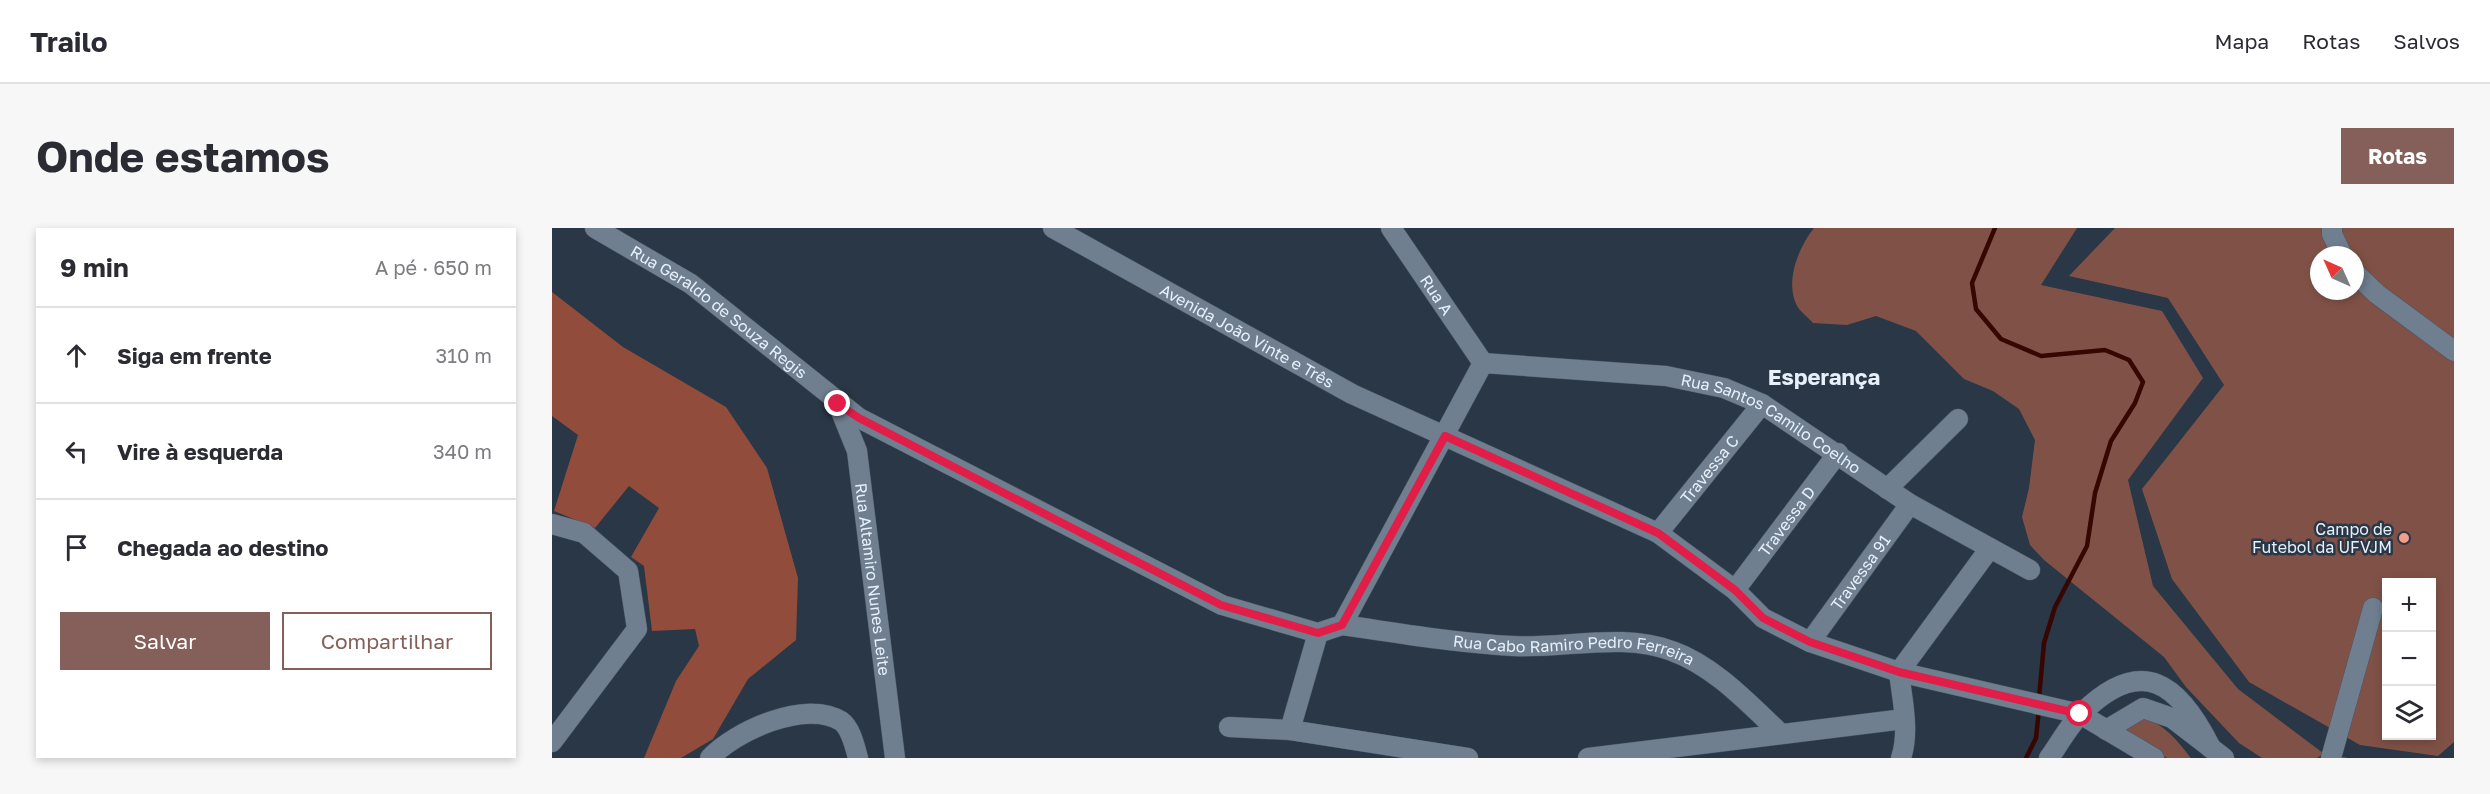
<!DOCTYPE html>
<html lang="pt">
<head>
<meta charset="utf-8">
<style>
	:root { --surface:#fff; --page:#f7f7f7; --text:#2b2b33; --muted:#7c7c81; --line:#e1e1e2; --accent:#855f5a }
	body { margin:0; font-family:"Golos Text",sans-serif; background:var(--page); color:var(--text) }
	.controls { position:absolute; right:18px; bottom:18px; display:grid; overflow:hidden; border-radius:0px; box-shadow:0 3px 9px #0003 }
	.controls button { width:54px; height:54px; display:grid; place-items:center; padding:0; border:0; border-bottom:2px solid var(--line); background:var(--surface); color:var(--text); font:30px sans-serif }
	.compass { position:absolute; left:1758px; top:18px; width:54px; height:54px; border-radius:50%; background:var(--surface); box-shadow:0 3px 9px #0003; rotate:315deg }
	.stop { position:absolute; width:18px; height:18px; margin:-14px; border:4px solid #e11d48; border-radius:50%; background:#fff }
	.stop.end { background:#e11d48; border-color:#fff; box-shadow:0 2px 6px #0008 }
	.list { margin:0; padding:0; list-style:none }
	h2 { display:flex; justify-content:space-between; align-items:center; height:78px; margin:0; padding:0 24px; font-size:26px }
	h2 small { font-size:20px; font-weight:400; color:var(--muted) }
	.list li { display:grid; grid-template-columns:39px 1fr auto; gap:18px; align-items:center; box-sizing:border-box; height:96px; padding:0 24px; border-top:2px solid var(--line) }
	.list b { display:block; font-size:22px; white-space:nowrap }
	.list em { font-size:20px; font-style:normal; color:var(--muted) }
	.actions { display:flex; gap:12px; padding:18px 24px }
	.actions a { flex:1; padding:14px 0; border:2px solid var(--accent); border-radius:0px; text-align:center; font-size:21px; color:var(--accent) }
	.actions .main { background:var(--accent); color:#fff }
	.icon { flex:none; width:33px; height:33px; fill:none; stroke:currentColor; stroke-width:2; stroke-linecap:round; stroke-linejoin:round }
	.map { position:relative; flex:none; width:1902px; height:530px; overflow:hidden; border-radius:0px }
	header { display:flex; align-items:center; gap:36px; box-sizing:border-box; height:84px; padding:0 30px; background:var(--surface); border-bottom:2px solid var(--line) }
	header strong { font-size:28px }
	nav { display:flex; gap:33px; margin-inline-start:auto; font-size:21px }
	.intro { display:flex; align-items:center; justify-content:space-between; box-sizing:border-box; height:144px; padding:0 36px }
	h1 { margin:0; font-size:42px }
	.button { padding:15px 27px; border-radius:0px; background:var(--accent); color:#fff; font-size:21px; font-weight:700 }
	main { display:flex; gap:36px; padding:0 36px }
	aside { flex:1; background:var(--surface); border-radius:0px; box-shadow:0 3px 9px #0003 }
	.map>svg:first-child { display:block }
</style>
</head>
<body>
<header>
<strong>Trailo</strong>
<nav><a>Mapa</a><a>Rotas</a><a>Salvos</a></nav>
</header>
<div class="intro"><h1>Onde estamos</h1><a class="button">Rotas</a></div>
<main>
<aside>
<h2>9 min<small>A pé · 650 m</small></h2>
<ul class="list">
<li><svg class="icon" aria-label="ahead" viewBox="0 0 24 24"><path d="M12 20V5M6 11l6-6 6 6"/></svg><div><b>Siga em frente</b></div><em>310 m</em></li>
<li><svg class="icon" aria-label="left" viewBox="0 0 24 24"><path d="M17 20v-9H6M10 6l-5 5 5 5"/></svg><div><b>Vire à esquerda</b></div><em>340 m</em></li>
<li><svg class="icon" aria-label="arrive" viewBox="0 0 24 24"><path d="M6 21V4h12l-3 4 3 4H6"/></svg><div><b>Chegada ao destino</b></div></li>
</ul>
<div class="actions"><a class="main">Salvar</a><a>Compartilhar</a></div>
</aside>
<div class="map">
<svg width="1902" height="530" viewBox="0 0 1902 530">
	<rect width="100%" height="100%" fill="#293746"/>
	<path fill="#805247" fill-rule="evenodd" d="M1262 0H1525L1489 57 1610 83 1651 150 1576 252 1601 358 1686 461 1771 525 1796 530H1775L1771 526 1765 530H1710L1687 515 1634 459 1612 429 1492 332 1478 317 1470 289 1477 260 1483 212 1467 181 1441 163 1412 151 1364 103 1324 88 1295 97 1261 95C1257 90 1251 86 1247 81 1231 57 1246 20 1262 0Z
		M1563 0H1902V514L1886 528 1808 517 1697 454 1620 351 1590 261 1672 157 1616 70 1517 48ZM1767 27H1803V63H1767ZM1834 355H1880V508H1834Z
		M1591 489C1613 497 1625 512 1639 530H1615L1568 502Z"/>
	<path fill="#924c3c" d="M0 64 71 119 174 179 215 240 246 350 244 412 196 451 161 511 129 530H92L124 453 147 418 143 401 100 403 92 338 79 329 107 280 77 258 43 300 2 283 26 207 0 188Z"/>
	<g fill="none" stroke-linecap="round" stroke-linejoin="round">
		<path stroke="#370600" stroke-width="4.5" d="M1443 0 1420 55 1424 81 1449 111 1489 128 1553 122 1577 132 1591 154 1583 175 1559 213 1543 265 1535 318 1503 379 1492 415 1487 470
			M1474 530 1484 510 1487 481"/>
		<g stroke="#495562" stroke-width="21">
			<g id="minor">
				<path id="s1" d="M43 0 139 56 307 190 670 377 766 405 790 397 931 135"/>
				<path id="s2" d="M501 0 800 166 1106 305 1183 362 1211 390 1258 414 1347 444 1528 486 1602 530"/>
				<path id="s3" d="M839 0 931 135"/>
				<path d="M1780 0V6L1790 27"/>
				<path d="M1803 45 1825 66 1902 123"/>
				<path id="s4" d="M931 135 1114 148 1172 160 1210 176 1358 276 1478 342"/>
				<path id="s5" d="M286 176 305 223 343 530"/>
				<path d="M1335 261 1406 191"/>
				<path d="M0 296 32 305 76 343 85 401 0 514"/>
				<path id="s6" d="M1106 305 1210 176"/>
				<path id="s7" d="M1183 362 1286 225"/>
				<path id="s8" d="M790 397C847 405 904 415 961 418 1012 421 1071 404 1120 423 1162 438 1196 475 1228 505"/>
				<path d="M766 405 738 502 916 530"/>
				<path id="s9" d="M1258 414 1358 276"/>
				<path d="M677 499 738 502"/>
				<path d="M1554 502 1591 480 1620 490 1672 530"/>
				<path d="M158 530C183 503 254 471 289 493 299 500 303 519 306 530"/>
				<path d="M1036 530 1352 491"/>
				<path d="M1349 530C1358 503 1350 471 1347 444L1438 320"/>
				<path d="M1497 530C1508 515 1517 497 1530 485 1590 426 1627 455 1659 520"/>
				<path d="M1779 530 1821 380"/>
			</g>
		</g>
		<use href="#minor" stroke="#6f7f90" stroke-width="20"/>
	</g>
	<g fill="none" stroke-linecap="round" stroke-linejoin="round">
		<path stroke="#e11d48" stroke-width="8" d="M286 176 307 190 669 377 766 405 790 397 893 208 1106 305 1183 362 1211 390 1258 414 1347 444 1528 486"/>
	</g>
	<circle fill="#f49e89" stroke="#293746" stroke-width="2" cx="1852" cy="310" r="6"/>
	<g text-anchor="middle" stroke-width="5" stroke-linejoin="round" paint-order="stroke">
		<g font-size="16" fill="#e7f0fa" stroke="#293746">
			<text dy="6" stroke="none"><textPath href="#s3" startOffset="81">Rua A</textPath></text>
			<text dy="6" stroke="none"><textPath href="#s1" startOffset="150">Rua Geraldo de Souza Regis</textPath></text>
			<text dy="6" stroke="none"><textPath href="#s2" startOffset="222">Avenida João Vinte e Três</textPath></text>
			<text dy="6" stroke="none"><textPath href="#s4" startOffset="300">Rua Santos Camilo Coelho</textPath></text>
			<text dy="6" stroke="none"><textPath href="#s6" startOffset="82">Travessa C</textPath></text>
			<text dy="6" stroke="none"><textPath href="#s7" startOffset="86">Travessa D</textPath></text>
			<text dy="6" stroke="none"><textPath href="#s9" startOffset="86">Travessa 91</textPath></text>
			<text dy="6" stroke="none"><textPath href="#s5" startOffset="180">Rua Altamiro Nunes Leite</textPath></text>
			<text dy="6" stroke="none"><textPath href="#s8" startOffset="234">Rua Cabo Ramiro Pedro Ferreira</textPath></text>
		</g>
		<g font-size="16" fill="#e7f0fa" stroke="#293746" text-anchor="end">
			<text x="1840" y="307">Campo de<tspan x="1840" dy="18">Futebol da UFVJM</tspan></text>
		</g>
		<g font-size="22" font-weight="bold" fill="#e7f0fa" stroke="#293746">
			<text x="1272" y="157">Esperança</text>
		</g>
	</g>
</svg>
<div class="controls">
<button>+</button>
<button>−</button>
<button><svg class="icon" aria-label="layers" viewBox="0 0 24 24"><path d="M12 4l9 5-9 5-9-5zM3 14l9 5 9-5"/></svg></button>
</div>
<svg class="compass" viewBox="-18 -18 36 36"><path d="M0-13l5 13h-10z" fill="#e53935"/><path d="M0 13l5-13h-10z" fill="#7c7c81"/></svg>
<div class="stop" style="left:1528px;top:486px"></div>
<div class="stop end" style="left:286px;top:176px"></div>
</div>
</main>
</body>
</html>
